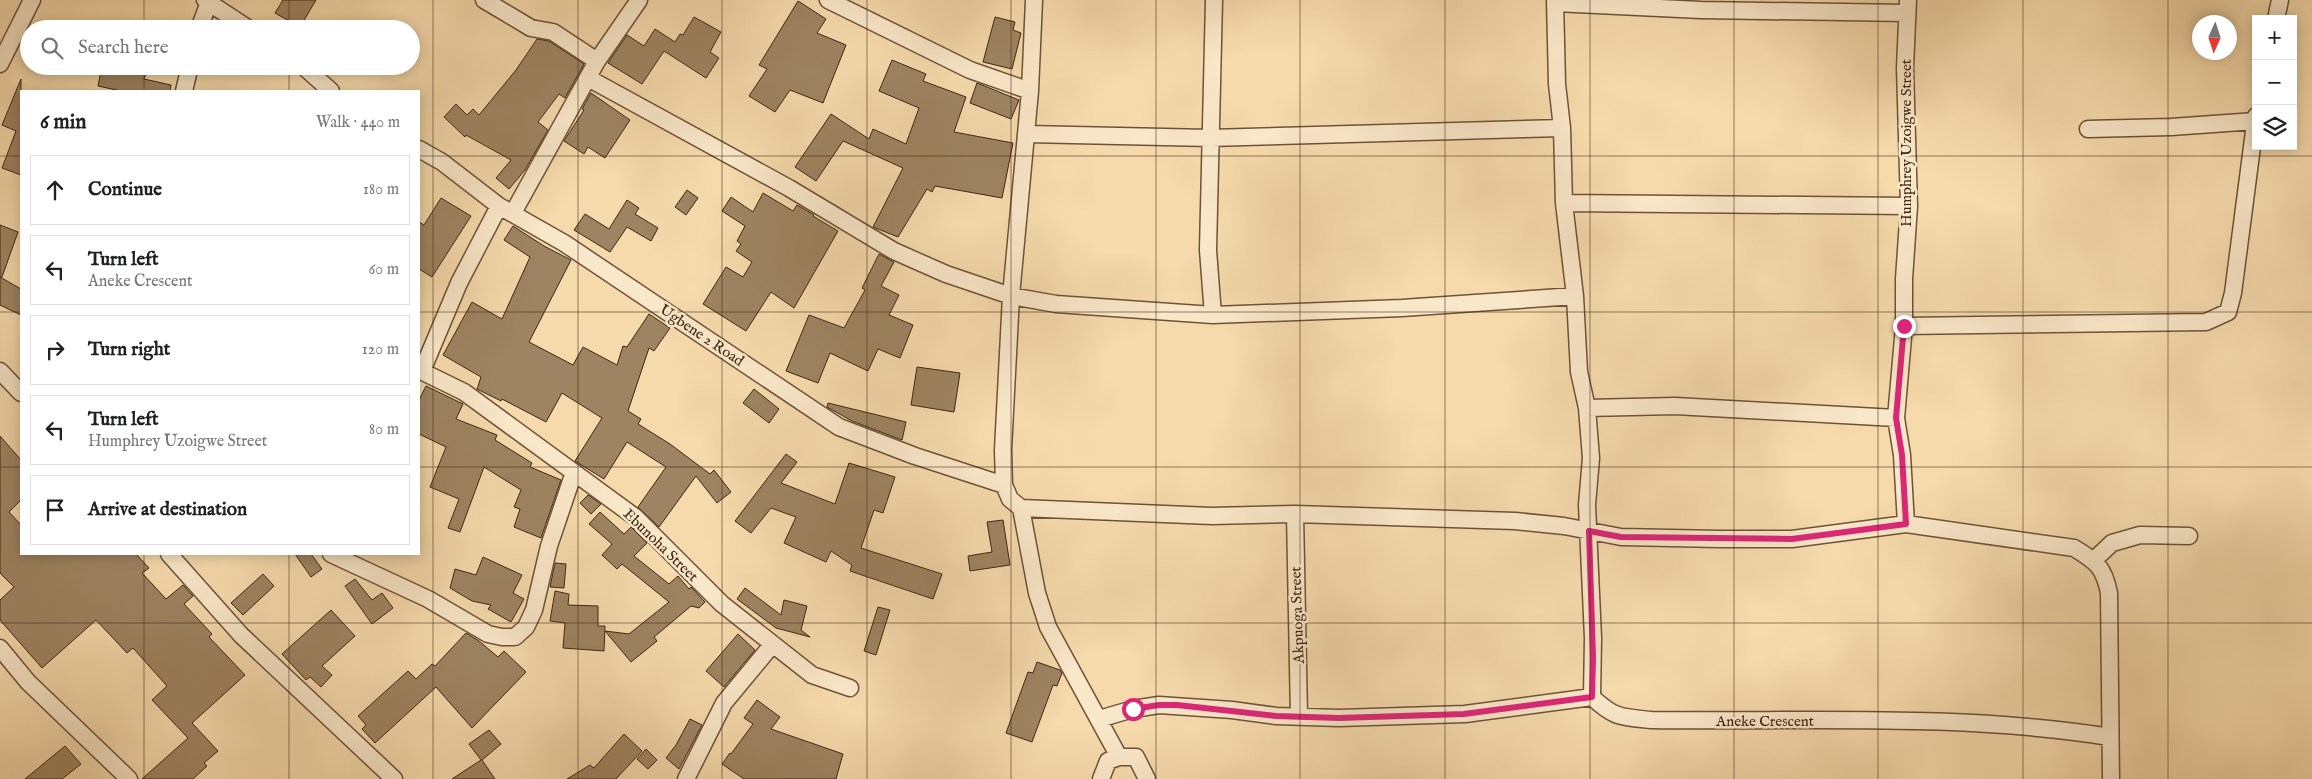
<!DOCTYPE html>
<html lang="en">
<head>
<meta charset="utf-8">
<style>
	:root { --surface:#fff; --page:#f6f6f6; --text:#202124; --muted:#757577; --line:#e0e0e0 }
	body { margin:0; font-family:"IM FELL English",serif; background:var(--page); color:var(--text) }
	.controls { position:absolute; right:15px; top:15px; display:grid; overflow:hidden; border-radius:0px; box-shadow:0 2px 12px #0003 }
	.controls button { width:45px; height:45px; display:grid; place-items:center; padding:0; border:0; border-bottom:1px solid var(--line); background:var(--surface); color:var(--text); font:25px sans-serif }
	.compass { position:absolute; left:2192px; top:15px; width:45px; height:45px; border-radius:50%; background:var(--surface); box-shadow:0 2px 12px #0003; rotate:183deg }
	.stop { position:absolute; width:15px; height:15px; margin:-11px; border:4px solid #db2777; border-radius:50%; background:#fff }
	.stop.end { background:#db2777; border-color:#fff; box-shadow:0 1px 5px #0008 }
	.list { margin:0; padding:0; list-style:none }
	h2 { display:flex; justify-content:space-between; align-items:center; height:65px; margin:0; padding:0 20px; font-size:21px }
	h2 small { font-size:16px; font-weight:400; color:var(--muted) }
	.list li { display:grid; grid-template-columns:32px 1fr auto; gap:15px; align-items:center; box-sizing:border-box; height:70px; margin:0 10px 10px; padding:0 10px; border:1px solid var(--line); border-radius:0px }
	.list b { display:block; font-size:19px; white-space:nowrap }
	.list p { margin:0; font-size:16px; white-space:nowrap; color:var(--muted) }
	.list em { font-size:16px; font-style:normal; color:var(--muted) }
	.icon { flex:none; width:28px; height:28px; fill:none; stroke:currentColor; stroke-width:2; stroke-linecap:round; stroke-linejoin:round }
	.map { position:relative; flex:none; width:2312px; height:779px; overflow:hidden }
	.search { position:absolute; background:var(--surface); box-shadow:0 2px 12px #0003; left:20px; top:20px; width:400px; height:55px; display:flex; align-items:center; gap:12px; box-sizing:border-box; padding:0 18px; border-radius:28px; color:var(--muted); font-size:19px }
	.panel { position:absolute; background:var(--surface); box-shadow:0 2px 12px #0003; left:20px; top:90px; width:400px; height:465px; border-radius:0px }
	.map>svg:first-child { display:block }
</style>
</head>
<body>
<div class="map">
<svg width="2312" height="779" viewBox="0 0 2312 779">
	<rect width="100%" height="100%" fill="#f6daac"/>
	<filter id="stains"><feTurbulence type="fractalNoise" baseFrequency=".004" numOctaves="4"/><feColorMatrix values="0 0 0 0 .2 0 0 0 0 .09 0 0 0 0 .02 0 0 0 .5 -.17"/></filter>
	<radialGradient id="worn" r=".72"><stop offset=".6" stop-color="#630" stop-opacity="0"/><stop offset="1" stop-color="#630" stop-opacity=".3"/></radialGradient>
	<path fill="#9e8462" stroke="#3f2612" d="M283 0H316L300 27 275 13Z
		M798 1 826 19 817 33 846 45 823 103 790 90 775 112 749 96 767 69 759 65Z
		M694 17 721 32 710 52 719 58 706 78 664 51 642 84 608 63 627 35 644 46 655 29 675 42 680 34 683 35Z
		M995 17 1015 22 1013 30 1021 33 1012 69 983 62Z
		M537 39 549 41 584 64 565 98 559 94 538 122 548 130 525 170 509 189 496 178 511 160 466 135 465 137 444 117 456 104 467 115 473 109 479 115 516 70Z
		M892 60 926 74 923 81 966 97 954 132 1013 143 1002 198 935 186 932 192 927 189 898 237 873 227 903 168 843 141 816 181 795 167 831 114 869 139 873 129 906 144 919 108 879 91Z
		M102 66H149L144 79 171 85 170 91H121L98 86Z
		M21 79V175L2 168 16 131 2 125Z
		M977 83 1019 100 1011 119 970 103Z
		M591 93 630 120 605 158 588 147 584 154 564 141 584 110 582 109Z
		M687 190 698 198 686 215 675 207Z
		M763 193 793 211 797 205 814 215 813 216 838 231 794 308 771 292 746 331 703 304 726 267 743 277 752 262 736 251 741 244 737 241 745 226 722 211 731 197 753 212Z
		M441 198 471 216 432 277 419 269V222L424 225Z
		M627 200 639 208 635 214 658 228 651 241 627 227 610 252 574 230 585 214 609 229Z
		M0 225 18 232 2 277H0Z
		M513 226 544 246 571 260 529 342 573 365 583 347 617 365 623 346 627 347 649 314 670 328 654 351 649 348 628 411 641 419 638 424 670 444 710 474 714 470 731 492 717 503 696 476 659 527 638 507 666 467 627 442 604 479 575 461 602 418 562 393 546 422 502 399 501 401 477 389 481 377 443 355 472 302 502 319 530 257 504 240Z
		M879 254 894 262 881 286 899 295 889 315 913 325 900 358 878 349 868 371 830 353 818 383 786 371 809 315 844 328 865 290 862 288Z
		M0 277 21 289V315L0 305Z
		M917 367 960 373 954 412 911 405Z
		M426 386 463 404 456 419 497 435 495 440 532 463 530 467 561 480 541 538 514 527 520 509 514 507 521 490 484 467 460 532 448 528 459 499 430 487 446 447 419 434V400Z
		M754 389 779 409 769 423 743 403Z
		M828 403 906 422 902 440 852 421 827 407Z
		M0 436 21 460V500L9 512 21 525V554H136L149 568 142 573 166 599 183 585 193 596 184 604 212 634 209 637 245 675 192 723 218 751 204 763 207 766 193 779H142L188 738 152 700 167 686 133 648 127 653 96 620 42 668 0 620V600L14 587 0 573Z
		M786 454 797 462 781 483 835 504 849 463 895 477 883 513 874 510 861 548 942 574 933 599 850 571 852 565 831 551 826 562 784 543 796 517 771 508 751 533 735 521Z
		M588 495 601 504 591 514 580 503Z
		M600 512 624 534 631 527 647 543 634 556 669 584 678 576 689 589 691 587 705 602 699 608 691 606 654 637 657 641 631 662 605 631 629 634 669 602 622 564 617 569 602 555 612 544 589 524Z
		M1003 520 1010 565 970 571 968 556 992 552 987 522Z
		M295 554H311L322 569 311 577Z
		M483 557 522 575 513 593 524 599 511 622 488 609 491 605 472 601 450 588 455 569 476 575Z
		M555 563 566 564 564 588 550 587Z
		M263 574 274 586 243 615 231 603Z
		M355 579 372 600 382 593 393 608 372 624 345 586Z
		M745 588 781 615 784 600 807 606 801 630 810 637 776 628 737 599Z
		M555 591 569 594 568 605 598 606V626H605L604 651 563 648 565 623 550 621Z
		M878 607 890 610 876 655 864 651Z
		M331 610 355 636 322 666 332 675 321 687 310 677 306 680 282 654Z
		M466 633 479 641 498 657 504 651 526 672 472 728 436 687 375 743 362 729 366 725 358 716 408 671 416 679 432 664 435 666Z
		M738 634 755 650 724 687 706 671Z
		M1037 662 1060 670 1062 673 1057 686 1053 685 1032 742 1006 733 1028 672 1033 673Z
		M757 700 780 717 771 729 843 754 836 779H744L722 764 730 753 731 754 753 724 744 718Z
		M690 719 702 725 679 769 666 758 676 745Z
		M489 730 501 744 482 760 495 779H452L481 760 469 744Z
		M624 734 642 751 616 779H567L590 765 594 768Z
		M65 746 81 764 62 779H25Z
		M646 749 657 760 648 769 637 759Z"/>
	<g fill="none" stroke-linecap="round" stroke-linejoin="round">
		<g stroke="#6d5338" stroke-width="19">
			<path id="minor" d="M205 0 249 29
				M484 0 531 28 553 32 597 61
				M828 0 970 70 1030 91
				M1034 0 1030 91 1011 296 1003 450 1004 485 1010 499 1021 508 1037 593 1048 627 1119 757
				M1555 0 1557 84 1562 128 1564 203 1575 296 1579 372 1587 408 1591 458 1587 505 1593 638 1592 697
				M1555 3 1701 10 1907 13
				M2276 19 2280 0
				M199 29 209 2
				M0 64 32 0
				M303 66 331 91
				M588 78 789 188 894 251 946 274 1011 296 1056 304 1213 315 1402 308 1575 296
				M184 91 190 66
				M2088 129 2171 127 2255 121
				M1027 134 1210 138 1562 128
				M419 149 442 162 499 206 564 243 839 427 915 456 1004 485
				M1564 203 1909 206
				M513 213 597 61 639 0
				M1213 315 1208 250 1214 0
				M1904 326 2206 322 2228 312 2233 293 2256 116
				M419 370 464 392 635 517 722 604 812 675 850 688
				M0 371 21 393
				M422 371 459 283 499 206
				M1587 408 1675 406 1896 418
				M1021 508 1212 516 1295 514 1515 521 1564 526 1621 537 1720 539H1792L1906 524 2074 548C2096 561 2104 567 2109 593L2111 779
				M1295 514 1299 717
				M1906 524 1902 455 1896 418 1904 326V279L1909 206 1905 68 1908 0
				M169 554 241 635 394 779
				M331 554 428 599 488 634 502 637H515L526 627 534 610 549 546 574 472
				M2094 560 2112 543 2140 535 2189 536
				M0 648 28 682 129 779
				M1592 697C1614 718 1621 717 1651 720 1804 722 1959 713 2110 737
				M1099 719 1133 709 1159 705 1232 710 1276 716 1339 718 1465 714 1592 697
				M686 779 724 703 772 645
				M1101 779 1108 761 1119 757H1136L1147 779"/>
		</g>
		<use href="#minor" stroke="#f9e7c9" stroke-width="16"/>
	</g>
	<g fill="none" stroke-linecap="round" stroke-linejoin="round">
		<path stroke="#db2777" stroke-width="6" d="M1133 709 1159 705H1177L1276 716 1339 718 1464 714 1592 697 1593 658 1589 531 1621 537 1792 539 1906 524 1902 455 1896 418 1904 326"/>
	</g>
	<path fill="none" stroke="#3f2612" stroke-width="1" stroke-opacity="0.55" d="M144 0V29M289 0V29M433 0V779M578 0V779M722 0V779M867 0V779M1011 0V779M1156 0V779M1300 0V779M1445 0V779M1590 0V779M1734 0V779M1878 0V779M2023 0V779M2168 0V779M144 66V91M289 66V91M0 156H21M419 156H2312M0 312H21M419 312H2312M0 467H21M419 467H2312M144 554V779M289 554V779M0 623H2312"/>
	<g text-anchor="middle" stroke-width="5" stroke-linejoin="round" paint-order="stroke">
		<g font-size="15" fill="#3f2612" stroke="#f9e7c9">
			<text transform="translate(1906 143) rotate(-90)" y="5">Humphrey Uzoigwe Street</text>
			<text transform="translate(702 335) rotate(34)" y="5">Ugbene 2 Road</text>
			<text transform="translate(661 545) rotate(44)" y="5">Ebunoha Street</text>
			<text transform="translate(1297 615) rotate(-92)" y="5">Akpuoga Street</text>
			<text x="1765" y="726">Aneke Crescent</text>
		</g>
	</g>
	<rect width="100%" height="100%" filter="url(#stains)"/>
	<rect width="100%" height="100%" fill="url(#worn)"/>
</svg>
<div class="controls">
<button>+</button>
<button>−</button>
<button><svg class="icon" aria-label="layers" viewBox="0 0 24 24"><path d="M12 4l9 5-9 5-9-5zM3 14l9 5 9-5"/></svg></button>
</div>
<svg class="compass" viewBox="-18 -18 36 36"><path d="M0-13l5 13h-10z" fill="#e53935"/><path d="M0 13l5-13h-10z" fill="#757577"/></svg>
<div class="stop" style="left:1133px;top:709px"></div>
<div class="stop end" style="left:1904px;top:326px"></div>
<div class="search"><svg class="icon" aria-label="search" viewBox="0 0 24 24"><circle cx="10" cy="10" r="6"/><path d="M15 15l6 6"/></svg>Search here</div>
<section class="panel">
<h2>6 min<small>Walk · 440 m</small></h2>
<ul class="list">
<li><svg class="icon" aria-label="ahead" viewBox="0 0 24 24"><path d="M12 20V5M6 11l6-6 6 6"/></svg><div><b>Continue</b></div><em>180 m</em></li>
<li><svg class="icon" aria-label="left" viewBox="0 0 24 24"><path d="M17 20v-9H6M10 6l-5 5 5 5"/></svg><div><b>Turn left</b><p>Aneke Crescent</p></div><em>60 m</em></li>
<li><svg class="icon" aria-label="right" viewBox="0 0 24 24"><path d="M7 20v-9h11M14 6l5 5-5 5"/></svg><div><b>Turn right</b></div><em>120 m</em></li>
<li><svg class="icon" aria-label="left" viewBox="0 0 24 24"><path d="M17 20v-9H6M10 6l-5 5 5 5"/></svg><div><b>Turn left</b><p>Humphrey Uzoigwe Street</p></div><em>80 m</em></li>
<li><svg class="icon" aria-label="arrive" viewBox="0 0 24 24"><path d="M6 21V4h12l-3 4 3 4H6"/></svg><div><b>Arrive at destination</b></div></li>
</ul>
</section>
</div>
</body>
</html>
